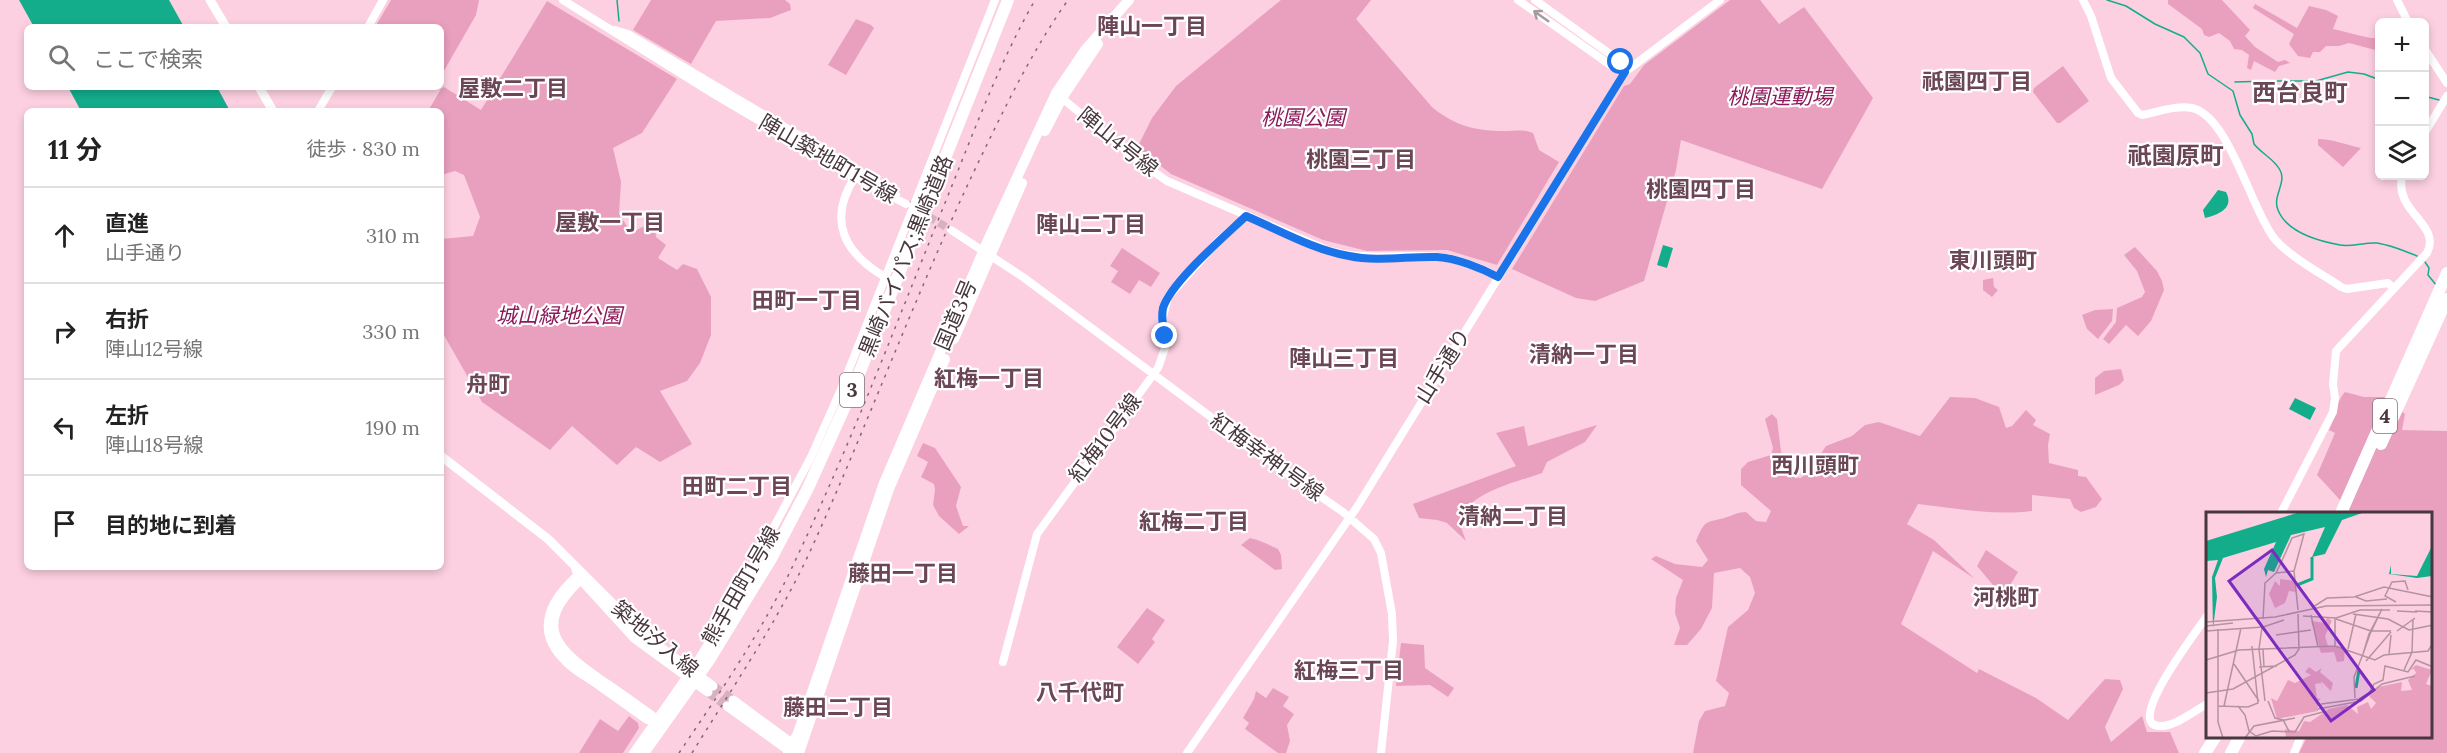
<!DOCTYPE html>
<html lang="ja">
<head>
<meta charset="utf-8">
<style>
	:root { --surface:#fff; --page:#f2f2f2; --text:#222; --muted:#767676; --line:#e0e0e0 }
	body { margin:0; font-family:Lora,"Noto Sans JP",serif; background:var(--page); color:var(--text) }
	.controls { position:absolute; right:18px; top:18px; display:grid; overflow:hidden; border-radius:9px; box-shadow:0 3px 9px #0003 }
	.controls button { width:54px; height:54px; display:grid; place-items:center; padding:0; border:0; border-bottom:2px solid var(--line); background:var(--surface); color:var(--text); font:30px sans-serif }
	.stop { position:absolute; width:18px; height:18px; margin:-14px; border:4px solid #1a73e8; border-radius:50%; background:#fff }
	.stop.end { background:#1a73e8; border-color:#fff; box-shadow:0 2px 6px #0008 }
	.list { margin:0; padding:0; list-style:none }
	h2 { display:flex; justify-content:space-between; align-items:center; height:78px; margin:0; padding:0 24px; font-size:26px }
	h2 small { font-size:20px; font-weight:400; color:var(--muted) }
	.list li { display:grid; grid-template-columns:39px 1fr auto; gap:18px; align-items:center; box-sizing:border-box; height:96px; padding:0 24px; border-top:2px solid var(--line) }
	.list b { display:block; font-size:22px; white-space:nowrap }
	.list p { margin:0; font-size:20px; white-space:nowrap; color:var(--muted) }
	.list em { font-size:20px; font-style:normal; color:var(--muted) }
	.icon { flex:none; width:33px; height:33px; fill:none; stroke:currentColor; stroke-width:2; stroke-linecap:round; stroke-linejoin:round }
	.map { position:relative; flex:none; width:2447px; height:753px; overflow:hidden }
	.search { position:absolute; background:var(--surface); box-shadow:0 3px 9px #0003; left:24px; top:24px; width:420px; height:66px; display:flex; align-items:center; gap:15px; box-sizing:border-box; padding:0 21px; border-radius:9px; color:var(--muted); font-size:22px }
	.panel { position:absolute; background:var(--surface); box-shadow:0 3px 9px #0003; left:24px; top:108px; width:420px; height:462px; border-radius:9px }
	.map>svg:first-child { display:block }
</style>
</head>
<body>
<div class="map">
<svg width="2447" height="753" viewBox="0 0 2447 753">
	<rect width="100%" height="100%" fill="#fcd0e1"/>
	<path fill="#e9a0bf" d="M391 0H479L476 15 441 76V27H375Z
		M651 0H785L790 4 791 10 770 18 716 21 691 64 633 30Z
		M1281 0H1371L1356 19 1432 107C1455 126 1476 131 1505 131 1514 131 1525 129 1533 133L1539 150 1559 162 1497 265 1447 250 1367 251 1323 240 1171 174 1137 148 1152 118 1176 86Z
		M1730 0H1760L1779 24 1804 7 1873 98 1822 189 1681 140 1676 170 1644 281 1595 301 1576 298 1512 269 1624 86 1630 84 1644 65Z
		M2168 0H2222L2250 30 2245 36 2255 47 2278 62 2285 60 2290 63 2279 66 2275 72 2254 61 2251 70 2247 68 2249 55 2242 50 2234 49 2230 41 2219 33 2209 37 2204 35 2202 29 2168 4Z
		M547 1 677 79 642 133 613 148 621 182 619 214 629 229 635 231 648 224 655 229 656 237 666 245 658 258 677 270 683 264 697 269 711 297V335L700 363 687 381 660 391 692 444 660 462 636 447 617 465 572 426 550 450 482 402 441 330V239L473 236 480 217 464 175 455 171 441 175V111H428L441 89 444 87 481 110Z
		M2255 4 2297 28 2309 6 2326 10 2338 16 2333 29C2345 31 2370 40 2379 38V51L2349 43 2339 46H2326L2320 52H2313L2310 58 2298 56 2289 44 2294 34 2253 8Z
		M856 19 871 25 874 28 846 75 828 65Z
		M2063 66 2089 101 2060 123H2057L2033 92 2034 88Z
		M2318 139C2333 139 2346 145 2361 148L2343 167 2318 145Z
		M2135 247 2157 271 2162 281 2164 290 2151 321 2138 336 2126 325 2109 344 2103 339 2116 322 2117 308 2142 297 2145 292 2137 271 2124 255Z
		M1122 248 1160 273 1151 287 1139 280 1130 294 1111 282 1118 271 1110 266Z
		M1993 278 1994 287 1998 290 1992 297 1983 290V280Z
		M2113 309 2112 321 2098 339 2087 329 2082 315 2095 310Z
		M2121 369 2124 380 2119 385 2095 395V378L2104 371Z
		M2345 392 2364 397H2384L2405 414 2402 430 2447 431V753H2299L2307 737 2430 736V513H2352L2317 475 2335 433 2329 430C2335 417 2336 401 2345 392Z
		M1950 397 1975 398 1999 407 2006 428 2012 426 2026 410 2036 420 2033 425 2050 434 2048 445 2049 463 2078 470V476L2086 477 2102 499 2096 507 2081 512 2074 508 2070 499 2032 495V511C1994 516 1955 508 1918 504L1907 524 1934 540 1975 579 1933 551 1901 624 1977 673 1979 669 2036 698 2068 720 2105 679 2120 680 2123 689 2105 727 2111 742 2142 716 2147 732H2170L2179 753H1693L1699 721 1705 711 1725 706 1729 693 1716 681 1728 627 1748 610 1755 593 1750 577 1740 568 1714 573 1712 608 1701 629 1687 645H1674L1680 628 1675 613 1676 598 1683 580 1651 559 1656 556 1675 564 1702 567 1708 560 1696 541C1706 517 1706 524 1727 517 1734 515 1738 512 1746 512L1756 521 1766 522 1771 511 1741 485V469L1748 462 1771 455 1773 448 1765 419 1772 414 1777 419 1783 467 1789 476 1801 478 1811 469 1826 446 1852 436 1865 425 1879 422 1920 436Z
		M1597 425 1585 442 1547 462 1542 473C1515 483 1468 492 1459 522L1466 541 1447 523 1437 520 1419 518 1413 504 1516 466 1496 433 1524 426 1528 446Z
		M923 443 935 448 961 487 956 506 963 526H969L959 534 939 516 933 505 935 490 934 484 921 477 928 462 917 456Z
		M1250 538C1260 540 1269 545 1278 549L1281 555 1282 569 1275 570 1241 545Z
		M1986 550 2018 572 2003 597 1977 566Z
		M1147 608 1165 620 1152 639 1155 642 1138 664 1117 647Z
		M1401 643 1424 645 1425 668 1454 688 1448 697 1430 685 1396 686Z
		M1273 688 1289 697 1283 706 1294 714 1287 725 1290 741 1286 753H1278L1245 729 1249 723 1243 718 1254 699 1256 691 1266 698Z
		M629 716 638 723 639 728 623 753H579L600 719 618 731Z"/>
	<path fill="#13ad8c" d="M19 0H169L184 27H34Z
		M68 87H217L230 111H81Z
		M2218 190 2226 192C2235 209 2217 215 2205 218L2203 210Z
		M1663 245 1673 248 1667 268 1657 265Z
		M2295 398 2316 408 2310 420 2289 409Z"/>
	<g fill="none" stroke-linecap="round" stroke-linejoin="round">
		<path stroke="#13ad8c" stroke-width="1.5" d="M617 0 619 21
			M2107 0 2126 6 2155 24 2184 37 2200 53 2208 74 2233 91 2240 115 2252 134 2254 144C2262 154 2274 159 2280 170 2287 183 2272 196 2278 210 2287 233 2318 241 2340 245 2352 247 2365 242 2377 243 2390 245 2405 251 2417 256
			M2277 81H2316L2348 72 2364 74 2380 80
			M2235 82 2268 81
			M2424 96 2439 100
			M2425 262 2429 268 2428 275 2437 286"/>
		<path stroke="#d8b1c0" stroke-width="8" stroke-dasharray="8 4" stroke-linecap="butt" d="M908 204 951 230"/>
		<path stroke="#d8b1c0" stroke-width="9" stroke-dasharray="9 4.5" stroke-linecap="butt" d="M713 686 733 700
			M708 692 727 706"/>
		<path stroke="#fff" stroke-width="8" d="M563 0 717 96 855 177 906 204
			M1518 0 1616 69 1625 72
			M1535 0 1621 62 1625 72
			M2083 0 2091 16 2111 78 2138 113 2142 115C2157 112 2177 105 2192 108 2229 116 2251 209 2274 238 2287 255 2322 274 2341 287L2347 289 2388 283 2393 288
			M2397 0 2408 22
			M368 27 383 0
			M615 30 628 34 859 171 896 195
			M2424 48 2447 83
			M1058 95 1144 165 1167 181 1327 250C1370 262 1398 253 1440 257 1458 259 1482 268 1498 277
			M318 111 332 87
			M2424 134 2447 96
			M855 177C827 220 844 253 885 277
			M951 230 1023 277 1278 467 1343 512 1374 539 1381 553 1392 614 1393 641 1381 753
			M2281 513 2333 412 2335 398 2333 384 2336 351 2427 253C2442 224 2394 213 2402 176
			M581 572C553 596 531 628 565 661 573 670 585 676 595 683 612 695 630 708 647 720L655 721
			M581 575V580C532 626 557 649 602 680 619 691 635 703 652 715L655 721
			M2207 616C2200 627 2121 728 2161 726 2176 726 2194 711 2207 704
			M1003 662 1037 534 1158 368 1165 348 1162 321 1168 297 1218 241 1247 216
			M633 753 696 663 734 602 811 457 842 387 995 0
			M1187 753 1357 507 1625 72 1720 0
			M2294 753 2301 736"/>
		<path stroke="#fff" stroke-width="9" d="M210 0 226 27
			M259 87 273 111
			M441 456 548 539 643 634 713 686
			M576 570 581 580 634 638 708 692
			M733 700 797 747
			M727 706 792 753"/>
		<path stroke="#fff" stroke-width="10" d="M1045 131 1062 98 1098 44
			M954 339 1022 183
			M788 753 798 733 884 483 988 240 1056 93 1085 50 1129 0
			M799 753 889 489 945 359"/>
		<path stroke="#fff" stroke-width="12" d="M2381 444 2447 299
			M2341 513 2447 273
			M643 753 709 660 772 557 808 488 855 384 1008 0
			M2205 753 2216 736
			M2231 753 2240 736"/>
		<path stroke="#826873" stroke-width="1.5" stroke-dasharray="3 6" stroke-linecap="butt" d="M679 753C721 691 765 627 796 559 851 443 897 322 945 203 973 134 998 65 1035 0
			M692 753C734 685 780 618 813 545 870 419 918 288 978 163 1005 107 1032 51 1068 0"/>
	</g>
	<defs><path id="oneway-shaft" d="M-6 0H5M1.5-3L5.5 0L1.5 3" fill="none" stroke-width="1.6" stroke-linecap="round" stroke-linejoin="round" transform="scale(1.5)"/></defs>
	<use stroke="#a49b9e" href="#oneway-shaft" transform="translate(1541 16) rotate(-145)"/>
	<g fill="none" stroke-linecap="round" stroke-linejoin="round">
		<path stroke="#1a73e8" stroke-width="8" d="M1165 336C1163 327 1161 318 1163 308 1171 282 1225 236 1246 216 1279 230 1314 250 1349 256 1378 262 1408 256 1437 257 1456 258 1481 268 1498 277L1625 72 1621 62"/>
	</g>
	<g text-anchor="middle" stroke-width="4.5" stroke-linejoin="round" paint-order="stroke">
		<g fill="#fff" stroke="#7f7378" stroke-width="1.5">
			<rect x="840" y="373" width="24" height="34" rx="4.5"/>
			<rect x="2373" y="399" width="24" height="34" rx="4.5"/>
		</g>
		<g font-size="20" font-weight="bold" fill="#48373e">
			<text x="852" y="397">3</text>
			<text x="2385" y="423">4</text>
		</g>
		<g font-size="21" font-style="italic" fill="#8a1a59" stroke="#fff">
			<text x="1780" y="104">桃園運動場</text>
			<text x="1303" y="125">桃園公園</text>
			<text x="559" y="323">城山緑地公園</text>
		</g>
		<g font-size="21" fill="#48373e" stroke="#fff">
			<text transform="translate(1118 142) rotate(39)" y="7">陣山4号線</text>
			<text transform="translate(828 159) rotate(30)" y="7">陣山築地町1号線</text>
			<text transform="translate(906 256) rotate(-68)" y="7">黒崎バイパス;黒崎道路</text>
			<text transform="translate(956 315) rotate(-67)" y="7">国道3号</text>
			<text transform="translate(1443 366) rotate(-58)" y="7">山手通り</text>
			<text transform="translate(1105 438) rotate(-53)" y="7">紅梅10号線</text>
			<text transform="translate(1267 457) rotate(36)" y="7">紅梅幸神1号線</text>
			<text transform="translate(741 586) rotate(-60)" y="7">熊手田町1号線</text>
			<text transform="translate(655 639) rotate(40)" y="7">築地汐入線</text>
		</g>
		<g font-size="22" font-weight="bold" fill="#6b4756" stroke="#fff">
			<text x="1152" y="34">陣山一丁目</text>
			<text x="1977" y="89">祇園四丁目</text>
			<text x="513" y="96">屋敷二丁目</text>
			<text x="1361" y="167">桃園三丁目</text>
			<text x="1701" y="197">桃園四丁目</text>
			<text x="610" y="230">屋敷一丁目</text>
			<text x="1091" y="232">陣山二丁目</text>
			<text x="1993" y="268">東川頭町</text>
			<text x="807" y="308">田町一丁目</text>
			<text x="1584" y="362">清納一丁目</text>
			<text x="1344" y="366">陣山三丁目</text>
			<text x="989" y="386">紅梅一丁目</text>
			<text x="488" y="392">舟町</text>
			<text x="1815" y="473">西川頭町</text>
			<text x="737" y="494">田町二丁目</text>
			<text x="1513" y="524">清納二丁目</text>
			<text x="1194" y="529">紅梅二丁目</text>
			<text x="903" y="581">藤田一丁目</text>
			<text x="2006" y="605">河桃町</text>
			<text x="1349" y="678">紅梅三丁目</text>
			<text x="1080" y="700">八千代町</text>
			<text x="838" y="715">藤田二丁目</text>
		</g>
		<g font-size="24" font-weight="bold" fill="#6b4756" stroke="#fff">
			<text x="2300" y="101">西台良町</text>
			<text x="2176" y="164">祇園原町</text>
		</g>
	</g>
	<g transform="translate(2206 512)">
		<rect width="226" height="226" fill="#fcd0e1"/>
		<path d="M74 67 89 69 90 80 83 79 79 91 69 96 63 82 69 69 74 74ZM121 105 126 109 119 124 122 134H113L105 109 119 111ZM129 134 139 137 138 149 131 150 128 140 115 141 113 135ZM210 153 226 158 220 172 226 174V226H80L79 217 93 219 98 209 104 210 123 197 141 193 152 202 151 195 162 190 165 197 170 191 163 184 172 175 196 170 195 179 206 178 202 168 210 161 208 157 204 158ZM103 155 110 160 116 156 114 160 127 171 125 179 115 169 117 177 115 171 109 172 111 186 115 187 112 189V199L71 207 65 186 71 189 82 168 89 171 105 163 99 160Z" fill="#e9a0bf"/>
		<path d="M94 0H159L136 8 119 42 106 45 119 15 85 23 68 60 62 58 60 65 58 57 70 30 17 46 9 66 11 85 7 116 6 65 12 48 0 49V29ZM226 34V64L211 66 183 62 185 53V62L211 64Z" fill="#13ad8c"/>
		<path fill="none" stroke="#13ad8c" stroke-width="3" d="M91 73 106 67V45M150 176 153 158"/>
		<path fill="none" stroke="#b493a0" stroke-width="1.5" d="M79 42 86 26 98 22 88 59 92 98M70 61 88 59M150 85 160 89 181 87M190 90 179 84 186 70 199 69 202 78M107 95 121 86 148 85 178 75 227 85M176 97 164 122 157 142 163 122ZM191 99 211 100M209 99 227 100M147 102 182 107 203 118 227 113M105 103 112 135M97 104 130 106 154 98H184M129 106V134M57 107 59 71 70 61 79 42M130 107 165 119H185M0 110 69 105 120 94 227 93M0 114 27 111M56 115 53 137 59 189M12 117V210L17 226M0 119 57 115 78 108M191 119 209 106M70 123 105 118M57 137 58 155M142 137 150 102M183 142 185 123M0 148 33 138 129 134 169 148 178 143 222 139 227 131M160 149 185 120M28 152 53 189M53 155 71 154M198 158 206 140 207 108M0 181 27 177 89 143 93 137 92 102M149 186 148 165 157 142M62 189 69 206 77 208 83 219M115 192 153 187 163 181 168 172 177 168 179 154 202 160 210 148 227 155M12 194 42 195 52 191 46 134M18 194 35 116M32 194 39 203 43 219 50 224 66 219 89 220 98 205 117 200M112 197 155 189 176 172 209 164M39 226 48 214 89 206"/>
		<path fill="#7b2cbf" fill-opacity="0.15" stroke="#7b2cbf" stroke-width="3" d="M66 38 168 178 125 209 23 69Z"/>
		<rect width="226" height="226" fill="none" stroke="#48373e" stroke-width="3"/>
	</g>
</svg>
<div class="controls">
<button>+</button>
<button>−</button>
<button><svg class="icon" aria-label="layers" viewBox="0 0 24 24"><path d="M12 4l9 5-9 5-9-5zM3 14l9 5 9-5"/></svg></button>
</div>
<div class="stop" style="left:1621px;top:62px"></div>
<div class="stop end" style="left:1165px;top:336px"></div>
<div class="search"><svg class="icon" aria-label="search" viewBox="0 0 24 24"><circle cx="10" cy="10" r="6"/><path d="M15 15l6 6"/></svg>ここで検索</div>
<section class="panel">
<h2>11 分<small>徒歩 · 830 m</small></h2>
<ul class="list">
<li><svg class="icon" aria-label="ahead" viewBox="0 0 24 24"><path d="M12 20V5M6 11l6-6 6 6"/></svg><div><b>直進</b><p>山手通り</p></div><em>310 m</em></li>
<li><svg class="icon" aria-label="right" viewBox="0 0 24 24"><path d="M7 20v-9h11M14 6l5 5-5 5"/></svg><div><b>右折</b><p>陣山12号線</p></div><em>330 m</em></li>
<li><svg class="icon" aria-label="left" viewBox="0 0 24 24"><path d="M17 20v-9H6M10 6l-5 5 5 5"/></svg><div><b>左折</b><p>陣山18号線</p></div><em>190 m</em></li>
<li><svg class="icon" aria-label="arrive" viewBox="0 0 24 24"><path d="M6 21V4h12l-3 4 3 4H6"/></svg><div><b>目的地に到着</b></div></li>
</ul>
</section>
</div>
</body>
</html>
